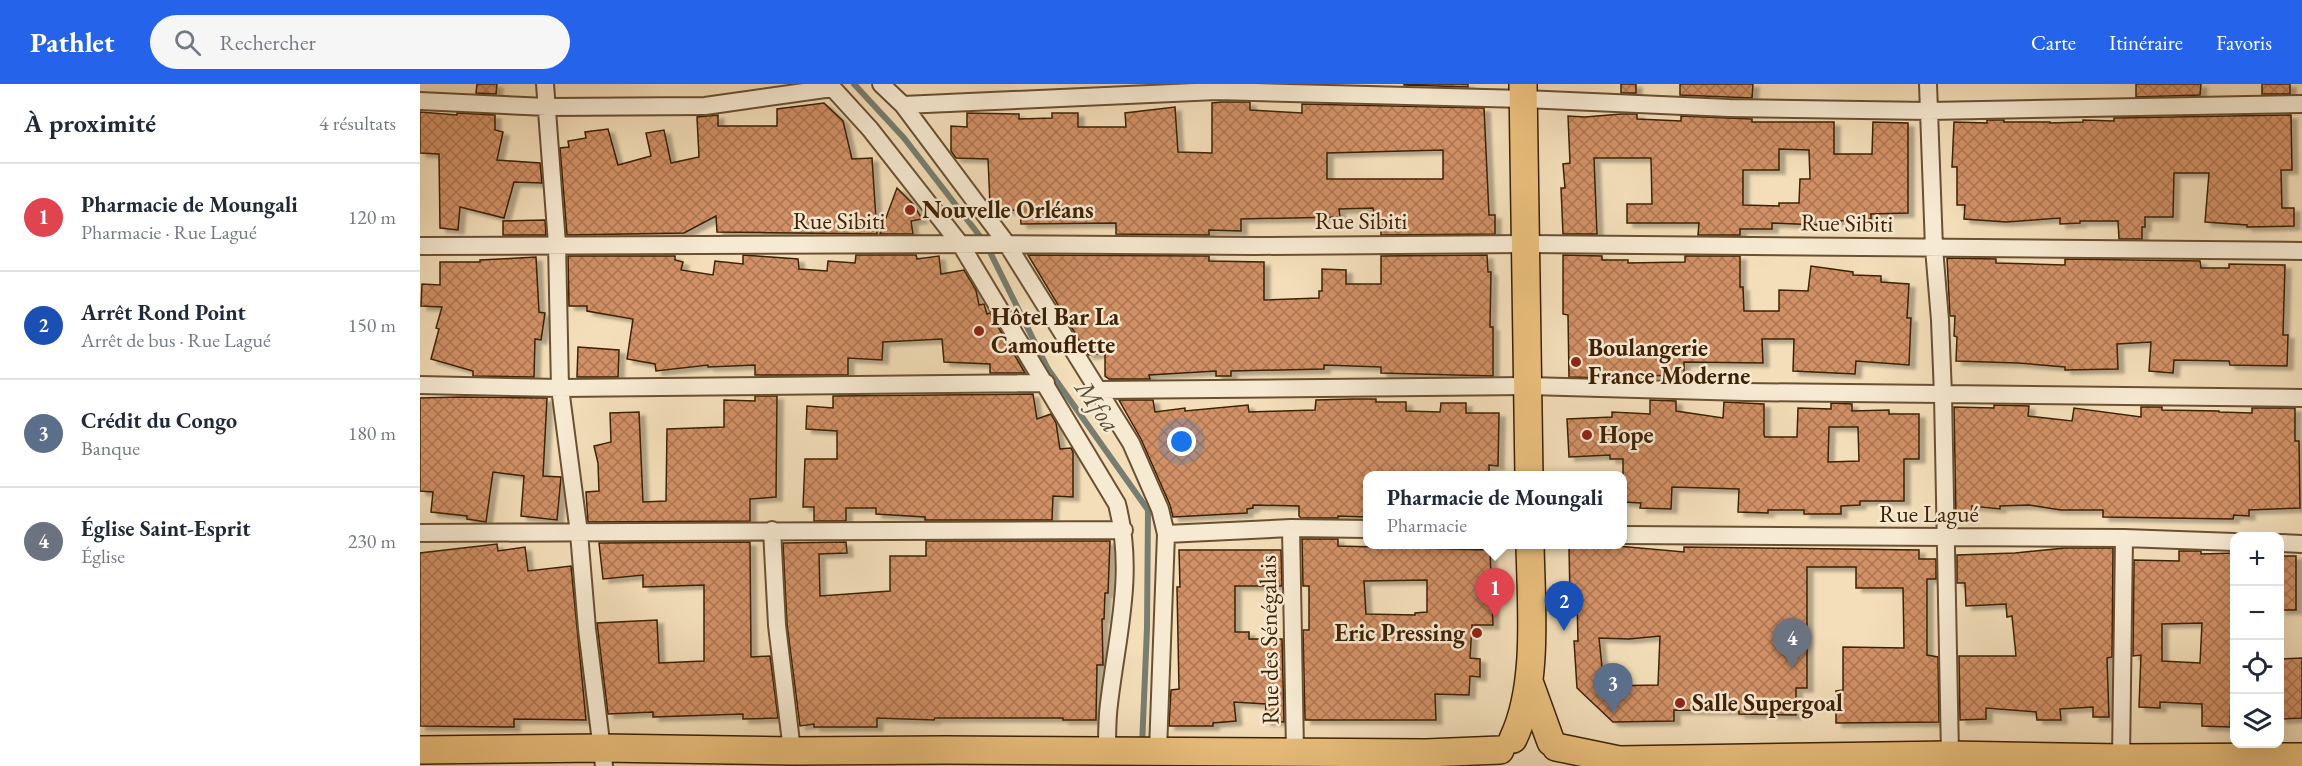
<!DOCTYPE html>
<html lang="fr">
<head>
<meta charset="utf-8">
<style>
	:root { --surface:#fff; --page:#f6f6f7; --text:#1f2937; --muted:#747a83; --line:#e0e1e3; --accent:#2563eb }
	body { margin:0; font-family:"EB Garamond",serif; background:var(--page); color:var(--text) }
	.controls { position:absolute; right:18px; bottom:18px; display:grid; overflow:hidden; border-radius:12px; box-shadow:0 6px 24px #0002 }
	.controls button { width:54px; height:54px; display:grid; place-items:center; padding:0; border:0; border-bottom:2px solid var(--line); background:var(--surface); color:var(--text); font:30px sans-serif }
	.you { position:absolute; left:762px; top:358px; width:21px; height:21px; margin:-15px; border:4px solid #fff; border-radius:50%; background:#1a73e8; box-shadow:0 0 0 9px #1a73e833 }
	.badge { display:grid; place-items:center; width:39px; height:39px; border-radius:50%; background:var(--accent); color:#fff; font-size:20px; font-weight:700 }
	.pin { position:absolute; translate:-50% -50px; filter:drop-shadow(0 2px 3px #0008) }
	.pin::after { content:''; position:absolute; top:32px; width:21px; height:18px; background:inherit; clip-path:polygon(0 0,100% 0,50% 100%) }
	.popup { position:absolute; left:943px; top:387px; width:264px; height:78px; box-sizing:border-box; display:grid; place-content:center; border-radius:12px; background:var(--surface); filter:drop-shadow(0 2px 4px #0005); font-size:20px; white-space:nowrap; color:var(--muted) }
	.popup b { font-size:22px; color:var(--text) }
	.popup::after { content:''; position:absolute; left:50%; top:100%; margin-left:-12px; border:12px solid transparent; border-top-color:var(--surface) }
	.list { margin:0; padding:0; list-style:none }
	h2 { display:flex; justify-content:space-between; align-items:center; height:78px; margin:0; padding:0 24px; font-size:26px }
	h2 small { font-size:20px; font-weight:400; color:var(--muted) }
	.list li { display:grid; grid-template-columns:39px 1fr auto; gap:18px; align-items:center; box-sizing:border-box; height:108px; padding:0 24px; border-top:2px solid var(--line) }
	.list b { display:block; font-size:22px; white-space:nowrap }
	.list p { margin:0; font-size:20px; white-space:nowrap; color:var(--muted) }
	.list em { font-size:20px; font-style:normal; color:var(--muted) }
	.icon { flex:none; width:33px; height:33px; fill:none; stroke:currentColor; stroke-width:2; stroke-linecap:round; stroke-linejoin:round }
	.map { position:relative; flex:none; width:1882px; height:682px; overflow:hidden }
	header { display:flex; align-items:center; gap:36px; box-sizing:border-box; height:84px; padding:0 30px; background:var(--accent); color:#fff }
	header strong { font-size:28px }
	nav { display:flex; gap:33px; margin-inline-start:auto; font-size:21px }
	.search { width:420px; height:54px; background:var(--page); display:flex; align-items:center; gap:15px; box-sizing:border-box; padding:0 21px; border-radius:33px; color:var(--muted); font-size:22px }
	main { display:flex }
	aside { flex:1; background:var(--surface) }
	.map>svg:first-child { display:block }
</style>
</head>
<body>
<header>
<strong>Pathlet</strong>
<div class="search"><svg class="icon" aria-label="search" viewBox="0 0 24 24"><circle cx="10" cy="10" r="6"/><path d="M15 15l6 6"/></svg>Rechercher</div>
<nav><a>Carte</a><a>Itinéraire</a><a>Favoris</a></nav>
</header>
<main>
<aside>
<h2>À proximité<small>4 résultats</small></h2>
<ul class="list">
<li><span class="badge" style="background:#e0444e">1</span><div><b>Pharmacie de Moungali</b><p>Pharmacie · Rue Lagué</p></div><em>120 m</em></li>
<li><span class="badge" style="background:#1a4fb4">2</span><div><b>Arrêt Rond Point</b><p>Arrêt de bus · Rue Lagué</p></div><em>150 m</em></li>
<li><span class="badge" style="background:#5c6f8a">3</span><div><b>Crédit du Congo</b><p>Banque</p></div><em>180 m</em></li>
<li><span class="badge" style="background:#6b7280">4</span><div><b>Église Saint-Esprit</b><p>Église</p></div><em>230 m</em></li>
</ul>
</aside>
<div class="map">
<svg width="1882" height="682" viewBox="0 0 1882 682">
	<defs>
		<pattern id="building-cross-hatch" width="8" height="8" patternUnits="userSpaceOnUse" patternTransform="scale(1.5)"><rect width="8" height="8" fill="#d19065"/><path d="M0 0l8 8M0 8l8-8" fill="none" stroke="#ab7551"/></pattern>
		<filter id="shadow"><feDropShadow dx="6" dy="4" stdDeviation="1.5" flood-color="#0004"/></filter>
	</defs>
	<rect width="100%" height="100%" fill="#f3deb9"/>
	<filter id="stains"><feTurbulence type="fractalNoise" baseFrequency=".00333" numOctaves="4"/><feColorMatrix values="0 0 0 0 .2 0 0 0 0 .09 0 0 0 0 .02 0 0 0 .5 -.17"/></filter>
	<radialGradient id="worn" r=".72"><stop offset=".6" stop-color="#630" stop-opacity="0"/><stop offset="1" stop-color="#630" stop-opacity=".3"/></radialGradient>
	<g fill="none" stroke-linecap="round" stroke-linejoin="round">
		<path stroke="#777d70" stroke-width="6" d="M434 0 484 54 566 160 628 285 728 426 727 544 722 662"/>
	</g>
	<path fill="url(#building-cross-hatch)" stroke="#3d2005" stroke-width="1.5" fill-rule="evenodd" filter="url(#shadow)" d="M57 0H77L76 10 56 9Z
		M984 0H1048V3L984 1Z
		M1201 0H1216V9H1201Z
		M1260 0H1333L1332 14 1260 11Z
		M1716 0H1781L1780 11 1716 13Z
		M1842 0H1870V10H1842Z
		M801 18H830V26L882 29V20L1064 24 1069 131H1075V150L961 151V141H955L953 124 919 125 920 133 821 135V147L789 146V151L696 150V139L601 140 600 126 575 127 570 120 568 75 536 74 531 67V42L547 43V29L599 30V35L632 34V29H658V43H706L705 29 755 23 758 68 792 69V19ZM1023 66V95H907V69Z
		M404 19 423 37 432 75 452 74 457 150 297 148 296 132 264 149 147 151 140 64 149 63 148 57 166 54 165 48 188 45 198 81 231 72 226 49 244 46 251 79 279 73 277 33 298 31V42H357V25Z
		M0 28 37 31V29L75 31V46L83 48 77 76 120 79 122 99 94 98 84 134 40 123 38 146 20 144 19 70 0 69Z
		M1201 30H1217V35L1261 37V32L1332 35V38H1414V70H1452L1453 38 1488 39V129L1451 130V135L1400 138V141L1352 139V145H1320V151H1278L1279 139H1207V120H1232L1231 74H1174L1177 150H1143L1141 104H1145L1143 80 1150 79 1148 32 1165 33ZM1359 65 1389 66 1390 95H1380L1379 119H1359V122L1323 121V86H1359Z
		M1871 31 1872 86H1861L1862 124H1874V142L1827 143V141L1785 138 1789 89H1754L1753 133H1725V143H1722V155H1699L1698 137H1660V139L1640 140V134L1586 138 1544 135 1545 121H1537V83H1532L1534 38 1567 39V36H1584V38H1630V39L1663 38V36L1694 37V34Z
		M477 104 493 120 502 135 491 137 493 150H460Z
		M125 136 126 151H83V137Z
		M323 171 378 175 379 185 407 187 408 177 435 179 436 171H496L497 175 519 172 521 190 544 186 556 206 559 221 564 220 567 230 570 229 605 289H570V280L524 278 522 255 463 258 462 276 428 274V291H335V281L288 283V281L236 287 235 280 207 275 213 235 167 227V222H149L148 172H255V176L263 178 261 186 293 191 295 177 323 180Z
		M608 171 789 172V177L844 178V216L899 214V207H902V185L926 186V200H961V172L1067 171 1068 188H1071L1070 243H1073V292L961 289V283L904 281V285L811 287V292H796V287L729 291 730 295H689L685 292V269L668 271Z
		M1143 171 1182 172V176H1208V179L1265 178V172H1320V203H1323L1324 227H1359V206L1388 207 1391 182 1433 188V191L1461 192V198L1489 200 1487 234H1491L1489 281 1436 277 1435 290 1373 287 1374 255H1342L1343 279 1264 278V291L1222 292V295L1149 293 1148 231 1143 230Z
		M116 173 119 228 125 229 121 256 115 255 114 293 53 292V287L11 275 19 245 16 244 22 223 1 222 2 200 20 201V178H60V176Z
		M1527 174 1576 175V179L1645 181V175L1780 177 1781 184H1809V180L1865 181 1863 251H1868L1867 282 1810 281 1809 277 1754 276 1753 289 1729 287 1731 258 1697 260 1698 285 1645 286V283L1598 279 1536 277 1537 253 1534 252 1535 232H1530Z
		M158 263 199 266 198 293H157Z
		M613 310 617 335 631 330 636 339 640 365 651 364 653 368V413L633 412 632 436H505V433L456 430V424H426V437H394V423H383L385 375H417V347L386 345 387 322 413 324V312Z
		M335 312H357L356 413 330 415V437L168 438 166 408 179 407 178 379 174 362 191 358 190 329 219 328 223 418 246 417 247 345 304 343V316L335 317Z
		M39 313 127 314 123 392 141 393 137 436 101 432 104 392 73 388 66 438 47 435V432L11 428 13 408 0 407V314Z
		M933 315H956V318H986V327L1020 328 1021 319H1046V329H1079L1078 382 1069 381V392H948V433L918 432V434H881L879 432V422L833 421V424L827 425V429L753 433 750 421 721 355 699 316H733L735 328 765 324V327L828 321 829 328 895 326 896 316Z
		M1230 316 1256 317V327L1303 334 1304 318 1344 320V351L1345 353H1377L1378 324 1411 325V319L1432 320V327L1469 326V330H1499V375H1484V417H1440V421L1421 422V430H1384V426H1348V429L1318 428 1319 405 1252 403 1251 425 1220 424 1221 419 1203 418V375H1190V371L1149 373 1147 335 1192 333V328L1230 330ZM1409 343H1438L1439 377 1408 378Z
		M1574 321 1609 322 1608 332 1652 337 1654 324 1721 333V323H1742V326L1799 327V328L1832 329V324H1875V357H1879L1880 424 1829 426V432L1814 431 1813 435 1683 433V426H1641L1609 421 1580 422V425L1552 422 1551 435 1536 434 1534 323 1574 324Z
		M882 455H918V462L1070 466 1073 541H1052L1050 574 1060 575V593L1050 592 1049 611 1015 610 1016 636H885L883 546H889V502H883ZM1007 496V528L995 529V531L946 530 944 497Z
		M506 457H690L688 509H685L684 535H682L683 581H677L676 636H643V634H515L514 636 457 634V643H394V640L380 642 367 540 363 459 426 458 427 469 399 470 400 512 470 507V472H506Z
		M330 458 331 573 350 572 358 634 323 635V630L233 633V628L188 630 177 539 237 536 239 579 284 577V501L223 503V491L183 495 179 459Z
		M77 460 78 467 105 463 108 487 151 482 166 636 94 635V643L0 642V469Z
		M1186 461 1264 468V463L1499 466V475H1516V495H1507V571L1518 573 1519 638 1416 639V607L1423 606V563L1484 564 1483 504H1436V483H1387V604H1376V631L1319 630V627L1254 626V637L1193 638 1157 604 1154 557H1158L1157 515H1150L1149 462ZM1240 552 1238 601 1184 602 1179 554 1209 555Z
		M1645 464H1693L1692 573 1687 574 1689 633H1673V623L1640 625 1641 636H1617L1616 628 1566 624V635L1540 636 1539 572H1596L1592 532 1587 533 1586 520 1546 522 1545 499H1537V471L1595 469Z
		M759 466H861L862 502H815V548H829V555H862L864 638 845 637 846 620 814 618 816 637 793 639V642H749L751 606 759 605 757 503H760Z
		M1759 467H1781V470L1815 469V613H1811L1810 643 1782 642V620L1740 618V624L1719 623 1721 571 1713 572 1714 476 1759 477ZM1782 539 1780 579 1742 577V540Z
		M1860 472H1876V526H1860Z
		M1882 574V634L1860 635V575Z"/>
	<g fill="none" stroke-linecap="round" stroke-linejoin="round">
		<g stroke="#6a5032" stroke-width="20">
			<path id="street" d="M125 0 137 160 140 304 159 449 167 545 184 682
				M409 0 450 45 541 161 697 420C715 489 697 551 689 620 687 635 687 651 687 666
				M461 0 483 21 587 160 711 359 740 425 746 450 738 666
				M1508 0 1514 164 1520 236 1523 311 1530 671
				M0 17 127 23 285 22 412 4
				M483 21 797 7 1104 15 1309 24 1509 27 1882 20
				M0 162 580 160 835 162 1106 160 1882 167
				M0 301 140 304 626 299
				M677 306 1109 302 1325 308 1882 314
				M871 444 875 667
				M352 446 357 541 372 667
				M0 449 704 446
				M746 450 871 444 948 445
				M1202 451 1704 454 1814 458
				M1860 459 1882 460
				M1701 674 1704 454"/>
		</g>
		<g stroke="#3d2005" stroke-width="30">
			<path id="primary" d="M1103 0 1109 392
				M1110 600 1131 658
				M1093 655C1119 601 1111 520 1110 460
				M1136 663 1199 676 1530 671 1701 674 1882 673
				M0 666 183 664 372 667 525 666 1006 669 1080 666"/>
		</g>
		<use href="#street" stroke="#f7ead2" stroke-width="16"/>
		<use href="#primary" stroke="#eabf7c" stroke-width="27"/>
	</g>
	<g fill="#8f2418" stroke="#f7ead2" stroke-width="2">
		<circle cx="490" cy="126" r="6"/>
		<circle cx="559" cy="247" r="6"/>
		<circle cx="1156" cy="278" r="6"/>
		<circle cx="1167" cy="351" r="6"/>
		<circle cx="1057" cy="549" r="6"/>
		<circle cx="1260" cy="619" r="6"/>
	</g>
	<g text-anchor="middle" stroke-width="5" stroke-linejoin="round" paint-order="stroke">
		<g font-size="24" font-weight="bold" fill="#3d2005" stroke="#f7ead2" text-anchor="start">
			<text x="502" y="134">Nouvelle Orléans</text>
			<text x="571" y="241">Hôtel Bar La<tspan x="571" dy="28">Camouflette</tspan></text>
			<text x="1168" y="272">Boulangerie<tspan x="1168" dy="28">France Moderne</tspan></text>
			<text x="1179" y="359">Hope</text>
			<text x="1045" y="557" text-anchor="end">Eric Pressing</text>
			<text x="1272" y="627">Salle Supergoal</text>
		</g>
		<g font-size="24" fill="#3d2005" stroke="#f7ead2">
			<text x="419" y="145">Rue Sibiti</text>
			<text x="941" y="145">Rue Sibiti</text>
			<text transform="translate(1427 139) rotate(1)" y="8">Rue Sibiti</text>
			<text x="1509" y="438">Rue Lagué</text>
			<text transform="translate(849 556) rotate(-91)" y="8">Rue des Sénégalais</text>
		</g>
		<g font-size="26" font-style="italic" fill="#5a4e3a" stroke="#f7ead2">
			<text transform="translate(678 322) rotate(55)" y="9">Mfoa</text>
		</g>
	</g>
	<rect width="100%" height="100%" filter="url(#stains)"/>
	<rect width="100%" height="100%" fill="url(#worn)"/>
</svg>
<div class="controls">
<button>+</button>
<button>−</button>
<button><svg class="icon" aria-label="locate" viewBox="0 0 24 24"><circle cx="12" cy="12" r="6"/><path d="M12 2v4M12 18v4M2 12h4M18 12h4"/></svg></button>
<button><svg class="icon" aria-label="layers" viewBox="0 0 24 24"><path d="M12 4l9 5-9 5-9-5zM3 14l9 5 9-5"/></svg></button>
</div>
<div class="you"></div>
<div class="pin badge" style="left:1075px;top:534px;background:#e0444e">1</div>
<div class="popup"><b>Pharmacie de Moungali</b>Pharmacie</div>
<div class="pin badge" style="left:1144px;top:547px;background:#1a4fb4">2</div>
<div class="pin badge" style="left:1193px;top:629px;background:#5c6f8a">3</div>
<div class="pin badge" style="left:1372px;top:584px;background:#6b7280">4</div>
</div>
</main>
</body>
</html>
